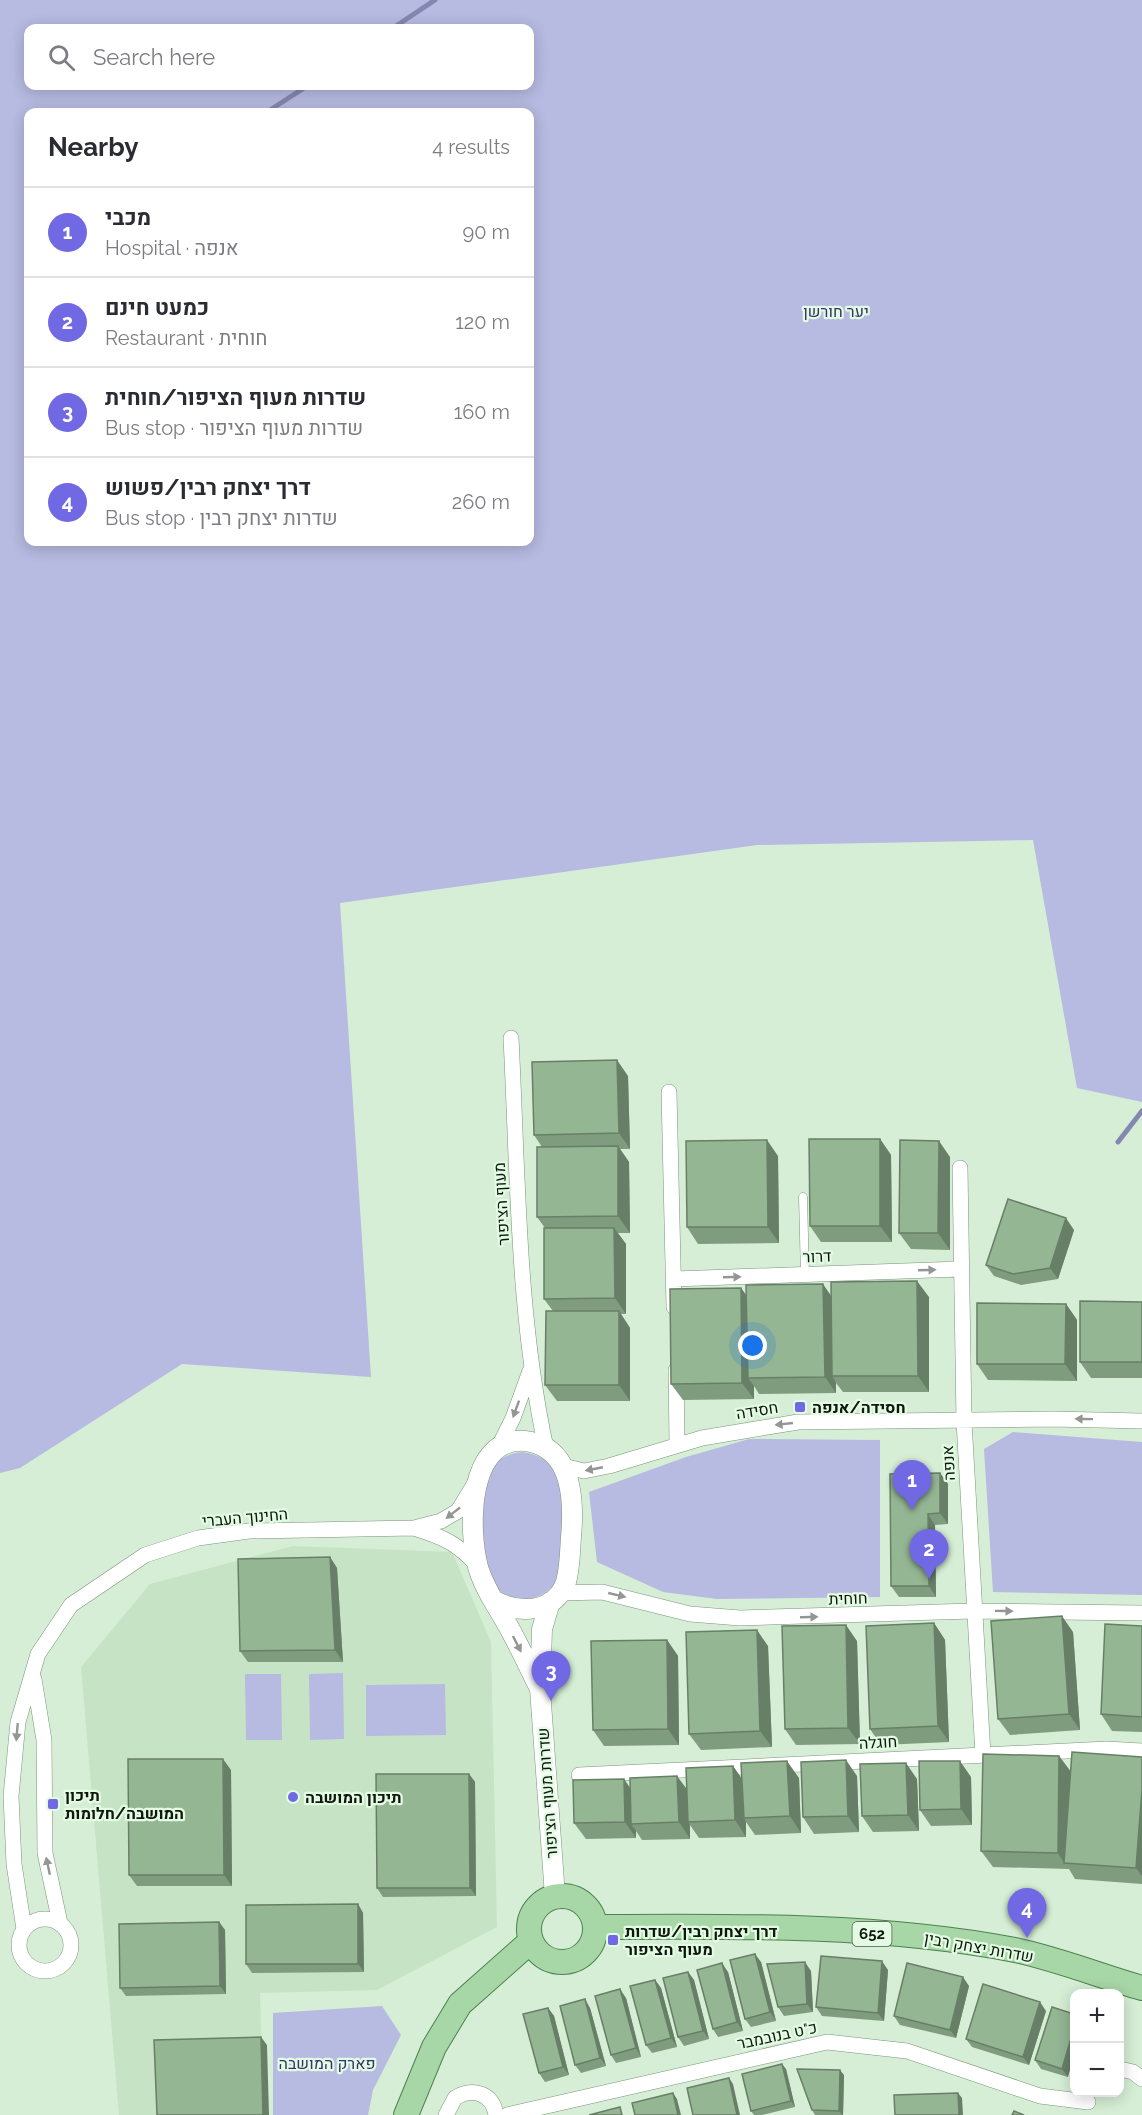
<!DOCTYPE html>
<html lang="en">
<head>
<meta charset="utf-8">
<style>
	:root { --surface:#fff; --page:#f7f7f7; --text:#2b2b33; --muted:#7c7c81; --line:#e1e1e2; --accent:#7069e3 }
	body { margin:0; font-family:Raleway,Heebo,sans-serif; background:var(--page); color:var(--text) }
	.controls { position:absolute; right:18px; bottom:18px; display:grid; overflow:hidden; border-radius:12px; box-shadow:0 3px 15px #0003 }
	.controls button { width:54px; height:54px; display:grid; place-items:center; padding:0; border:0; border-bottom:2px solid var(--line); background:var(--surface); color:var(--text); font:30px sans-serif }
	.you { position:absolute; left:753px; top:1346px; width:21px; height:21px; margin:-15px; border:4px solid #fff; border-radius:50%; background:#1a73e8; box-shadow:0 0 0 9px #1a73e833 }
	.badge { display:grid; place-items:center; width:39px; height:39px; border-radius:50%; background:var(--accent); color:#fff; font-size:20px; font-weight:700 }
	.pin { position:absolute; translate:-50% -50px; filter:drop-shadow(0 2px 3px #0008) }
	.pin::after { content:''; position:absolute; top:32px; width:21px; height:18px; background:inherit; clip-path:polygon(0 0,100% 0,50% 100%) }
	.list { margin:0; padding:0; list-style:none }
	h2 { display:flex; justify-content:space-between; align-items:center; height:78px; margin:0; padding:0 24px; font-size:26px }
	h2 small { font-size:20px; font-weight:400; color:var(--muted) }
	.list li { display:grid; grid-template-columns:39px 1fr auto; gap:18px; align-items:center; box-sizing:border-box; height:90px; padding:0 24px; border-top:2px solid var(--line) }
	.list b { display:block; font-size:22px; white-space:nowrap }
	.list p { margin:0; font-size:20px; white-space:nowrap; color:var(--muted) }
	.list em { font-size:20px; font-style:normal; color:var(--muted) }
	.icon { flex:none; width:33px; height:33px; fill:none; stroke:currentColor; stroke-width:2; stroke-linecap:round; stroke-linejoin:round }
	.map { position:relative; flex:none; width:1142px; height:2115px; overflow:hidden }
	.search { position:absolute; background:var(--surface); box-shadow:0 3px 15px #0003; left:24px; top:24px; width:510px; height:66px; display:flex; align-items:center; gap:15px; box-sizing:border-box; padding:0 21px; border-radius:12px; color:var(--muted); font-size:22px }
	.panel { position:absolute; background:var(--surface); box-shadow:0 3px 15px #0003; left:24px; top:108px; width:510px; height:438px; border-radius:12px }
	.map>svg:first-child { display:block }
</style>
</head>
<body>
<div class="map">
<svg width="1142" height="2115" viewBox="0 0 1142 2115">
	<rect width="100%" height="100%" fill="#d5eed5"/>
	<path fill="#c6e4c5" d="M293 1546 452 1552 491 1642 497 1927 377 1990 260 1993 263 2115H119L81 1667 150 1584Z"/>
	<path fill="#b7bae1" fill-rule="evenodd" d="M0 0H1142V1102L1077 1088 1033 840 757 845 340 903 371 1377 182 1364 20 1468 0 1473ZM28 28H530V86H28ZM28 112H530V542H28Z
		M1013 1432 1142 1442V1595L993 1592 984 1449Z
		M749 1439 880 1440V1597L717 1599 663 1592 597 1562 589 1492 686 1457Z
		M522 1452C570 1458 565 1506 562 1543 561 1556 563 1572 555 1583 548 1593 536 1599 524 1599 477 1601 479 1525 484 1494 485 1487 485 1478 489 1472 497 1459 507 1454 522 1452Z
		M343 1673 344 1739 310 1740 309 1674Z
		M245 1674H281L282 1740H246Z
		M445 1684 446 1735 366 1736V1685Z
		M382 2006 401 2035 373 2090 368 2115H273V2013Z"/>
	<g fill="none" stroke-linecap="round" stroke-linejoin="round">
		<path stroke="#8587b0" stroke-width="5" d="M393 28 435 0
			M267 112 307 86
			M1118 1142 1142 1111"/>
		<g stroke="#7c937c" stroke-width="9">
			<path id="service" d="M803 1197 805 1275"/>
		</g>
		<g stroke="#7c937c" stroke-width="16">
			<path id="minor" d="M511 1038C518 1174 517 1314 546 1448
				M669 1092 674 1307
				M960 1168 964 1421 983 1755
				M674 1279 961 1269
				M676 1370 677 1444
				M498 1448 513 1418 530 1371
				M563 1466 584 1471 609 1466 702 1438 798 1422 1053 1419 1142 1421
				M414 1528C443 1537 457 1543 478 1566
				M559 1593 602 1592 690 1614 740 1618 973 1611 1142 1613
				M34 1679 44 1740 45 1853 60 1923
				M579 1775 1107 1749 1142 1751
				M19 1945a26 26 0 1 1 52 0a26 26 0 1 1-52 0Z
				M24 1929 14 1864 11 1796 18 1722 38 1654 71 1605 145 1555 198 1538 249 1531 414 1528 441 1521 458 1511 475 1483
				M1120 2069 1133 2072 1142 2079
				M446 2115 455 2098C472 2087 493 2093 496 2115
				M507 2115 827 2042 907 2051 1040 2096 1088 2102"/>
		</g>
		<g stroke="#7c937c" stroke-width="21">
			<path id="tertiary" d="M493 1600C518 1614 555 1614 566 1582 570 1568 570 1551 571 1537 573 1515 573 1485 562 1465 554 1451 541 1443 525 1441 467 1436 468 1530 478 1567 484 1588 497 1606 507 1624 519 1645 529 1667 540 1689
				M550 1602 542 1629 540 1689 555 1896"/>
		</g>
		<g stroke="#4b824c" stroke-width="26">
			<path id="primary" d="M529 1929a33 33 0 1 1 66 0a33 33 0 1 1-66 0Z
				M595 1927C732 1926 881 1924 1015 1950 1058 1959 1100 1976 1142 1988
				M406 2115 434 2047 460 2004 531 1941"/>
		</g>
		<use href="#service" stroke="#fff" stroke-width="8"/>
		<use href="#minor" stroke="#fff" stroke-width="15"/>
		<use href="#tertiary" stroke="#fff" stroke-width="20"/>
		<use href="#primary" stroke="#a7d6a7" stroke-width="24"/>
	</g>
	<path fill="#7f9d7e" d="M628 1076 630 1149H620L629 1162 630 1233H618L626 1244V1314H621L630 1328V1401H557L545 1385 553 1311 544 1299 545 1228 537 1217 542 1147 534 1135Z
		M880 1139 891 1155 892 1242H821L810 1226Z
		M778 1156 779 1243 698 1244 687 1227Z
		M950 1157V1250L911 1249 899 1233Z
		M1074 1230 1058 1279 1021 1285 994 1276 986 1265Z
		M746 1295 929 1297V1392H843L836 1383V1393L759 1394 754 1386V1399L683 1400 671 1384Z
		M1142 1302V1378H1091L1080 1362Z
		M1066 1304 1077 1320V1381L988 1380 977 1364Z
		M940 1473 948 1484V1524L935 1525 936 1597H899L891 1586Z
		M330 1557 337 1568 343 1662H248L240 1651Z
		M934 1623 945 1640 949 1742 881 1745 870 1729Z
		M1142 1626V1732L1112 1731 1101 1714Z
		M1073 1632 1080 1730 1010 1735 998 1719Z
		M667 1640 678 1656 679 1745 604 1746 593 1730Z
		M857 1641 860 1744 796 1745 785 1729Z
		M768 1646 772 1747 701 1750 689 1734Z
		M1059 1756 1071 1772 1142 1757V1884L1075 1879 1069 1869 993 1867 981 1851Z
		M733 1766 742 1779 799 1778 801 1833 755 1835 746 1822V1837L699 1838 690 1825V1839L642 1840 636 1831V1838L586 1839 574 1823 630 1788 686 1789Z
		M231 1770 232 1886H137L129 1875Z
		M469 1774 475 1782 476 1896 383 1897 377 1888Z
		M857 1776 859 1832 814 1834 803 1817Z
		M971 1777 972 1825 931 1826 920 1810Z
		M917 1779 919 1831 873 1832 862 1816Z
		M358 1904 363 1913 364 1972 252 1973 246 1964Z
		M219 1922 225 1930 226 1994 126 1996 120 1988Z
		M761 1962 776 2021 751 2027 745 2019Z
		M888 1970 884 2021 822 2016 816 2007Z
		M811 1971 813 2012 784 2016 778 2007Z
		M688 1972 694 1980 709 2039 684 2046 678 2037Z
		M728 1972 743 2031 718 2037 713 2029Z
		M655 1980 661 1988 677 2047 652 2053 646 2045Z
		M969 1986 956 2038 900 2025 894 2016Z
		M626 1998 641 2057 616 2063 611 2055Z
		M1052 2007 1068 2077 1041 2069 1035 2060Z
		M548 2008 554 2016 569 2075 545 2082 539 2073Z
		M590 2008 606 2066 581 2073 575 2065Z
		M1046 2011 1029 2065 972 2047 966 2039Z
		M786 2069 795 2107 762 2115H754L751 2111Z
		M844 2075 843 2115H815L812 2110Z"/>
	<path fill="#687f67" d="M617 1060 628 1076 630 1149 619 1133Z
		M880 1139 891 1155 892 1242 880 1226Z
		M767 1140 778 1156 779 1243 768 1227Z
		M939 1141 950 1157V1250L938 1233Z
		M618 1146 629 1162 630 1233 618 1216Z
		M1066 1218 1074 1230 1058 1279 1050 1268Z
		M614 1228 626 1244V1314L615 1298Z
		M917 1281 929 1297V1392L918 1376Z
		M823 1284 834 1300 832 1376 836 1383V1393L825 1377Z
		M741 1288 753 1304 748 1378 754 1386V1399L742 1383Z
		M1066 1304 1077 1320V1381L1065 1364Z
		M619 1311 630 1328V1401L619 1385Z
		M940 1473 948 1484V1524L940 1513Z
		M928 1514 935 1525 936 1597 929 1586Z
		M330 1557 337 1568 343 1662 335 1650Z
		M1062 1616 1073 1632 1080 1730 1069 1714Z
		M934 1623 945 1640 949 1742 938 1726Z
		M846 1625 857 1641 860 1744 848 1728Z
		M757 1630 768 1646 772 1747 760 1731Z
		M667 1640 678 1656 679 1745 668 1729Z
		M1059 1756 1071 1772 1064 1863 1058 1853Z
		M223 1759 231 1770 232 1886 224 1875Z
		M846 1760 857 1776 859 1832 848 1816Z
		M787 1761 799 1778 801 1833 790 1816Z
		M960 1761 971 1777 972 1825 961 1809Z
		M906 1763 917 1779 919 1831 908 1815Z
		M733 1766 744 1782V1818L746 1822V1837L735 1820Z
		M469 1774 475 1782 476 1896 470 1888Z
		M677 1776 689 1792 688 1822 690 1825V1839L679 1822Z
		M624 1779 635 1795 631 1824 636 1831V1838L625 1822Z
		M1142 1789V1876L1136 1868Z
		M358 1904 363 1913 364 1972 358 1964Z
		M219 1922 225 1930 226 1994 220 1986Z
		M755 1954 761 1962 776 2021 770 2012Z
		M882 1961 888 1970 884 2021 878 2013Z
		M805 1962 811 1971 813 2012 807 2004Z
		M722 1963 728 1972 743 2031 737 2022Z
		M688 1972 694 1980 709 2039 703 2031Z
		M963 1977 969 1986 956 2038 950 2030Z
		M655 1980 661 1988 677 2047 671 2038Z
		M620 1989 626 1998 641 2057 636 2048Z
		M585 1999 590 2008 606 2066 600 2058Z
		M1040 2002 1046 2011 1029 2065 1023 2057Z
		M548 2008 554 2016 569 2075 563 2067Z
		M1074 2028V2056L1068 2077 1062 2069Z
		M261 2037 267 2045 269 2115H263Z
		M782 2064 786 2069 795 2107 791 2101Z
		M840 2070 844 2075 843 2115H842L839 2111Z
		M729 2078 733 2084 740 2115H737Z
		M673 2093 677 2099 681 2115H678Z
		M958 2093 962 2098 963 2115H959Z"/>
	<path fill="#94b693" stroke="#687f67" stroke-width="1.5" d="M617 1060 619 1133 534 1135 532 1062Z
		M809 1139H880V1226H810Z
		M767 1140 768 1227H687L686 1141Z
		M900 1140 939 1141 938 1233H899Z
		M618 1146V1216L537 1217V1147Z
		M1008 1199 1066 1218 1050 1268 1013 1274 986 1265Z
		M544 1228H614L615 1298 544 1299Z
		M917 1281 918 1376H832L831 1282Z
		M823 1284 825 1377 748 1378 746 1285Z
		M741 1288 742 1383 671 1384 670 1289Z
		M1080 1301 1142 1302V1362H1080Z
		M977 1303 1066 1304 1065 1364H977Z
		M546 1311H619V1385H545Z
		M940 1473V1513L928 1514 929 1586H891L890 1474Z
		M330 1557 335 1650 240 1651 238 1559Z
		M1062 1616 1069 1714 998 1719 991 1621Z
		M934 1623 938 1726 870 1729 866 1626Z
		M1105 1624 1142 1626V1717L1101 1714Z
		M846 1625 848 1728 785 1729 782 1626Z
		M757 1630 760 1731 689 1734 686 1632Z
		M667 1640 668 1729 593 1730 591 1641Z
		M1072 1752 1142 1757V1789L1136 1868 1064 1863Z
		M983 1754 1059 1756 1058 1853 981 1851Z
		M128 1759H223L224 1875H129Z
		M846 1760 848 1816 803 1817 801 1762Z
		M787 1761 790 1816 744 1818 741 1763Z
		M919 1761H960L961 1809 920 1810Z
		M906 1763 908 1815 862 1816 860 1764Z
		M733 1766 735 1820 688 1822 686 1768Z
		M376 1774H469L470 1888H377Z
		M677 1776 679 1822 631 1824 630 1778Z
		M624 1779 625 1822 574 1823 573 1780Z
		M358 1904V1964H246V1905Z
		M219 1922 220 1986 120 1988 119 1924Z
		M755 1954 770 2012 745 2019 730 1960Z
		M821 1956 882 1961 878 2013 816 2007Z
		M805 1962 807 2004 778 2007 767 1964Z
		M722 1963 737 2022 713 2029 697 1970Z
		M907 1963 963 1977 950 2030 894 2016Z
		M688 1972 703 2031 678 2037 663 1978Z
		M655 1980 671 2038 646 2045 630 1986Z
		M983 1984 1040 2002 1023 2057 966 2039Z
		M620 1989 636 2048 611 2055 595 1996Z
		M585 1999 600 2058 575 2065 560 2006Z
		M1052 2007 1074 2014V2028L1062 2069 1035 2060Z
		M548 2008 563 2067 539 2073 523 2014Z
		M261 2037 263 2115H157L154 2040Z
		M782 2064 791 2101 751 2111 742 2074Z
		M797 2069 840 2070 839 2111 812 2110Z
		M729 2078 737 2115H693L687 2088Z
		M673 2093 678 2115H635L632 2103Z
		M958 2093 959 2115H895L894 2095Z
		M620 2107 622 2115H589Z
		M1014 2111 1024 2115H1012Z"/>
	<defs><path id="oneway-solid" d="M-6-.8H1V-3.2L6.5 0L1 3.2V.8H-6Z" transform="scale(1.5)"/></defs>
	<g fill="#939793">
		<use href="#oneway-solid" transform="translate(927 1270) rotate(-2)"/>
		<use href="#oneway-solid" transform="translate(732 1277) rotate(-2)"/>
		<use href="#oneway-solid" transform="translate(516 1409) rotate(110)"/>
		<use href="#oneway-solid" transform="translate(1084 1419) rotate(-179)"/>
		<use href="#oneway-solid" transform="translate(784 1424) rotate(174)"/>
		<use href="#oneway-solid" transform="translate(594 1469) rotate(169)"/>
		<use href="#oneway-solid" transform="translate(453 1513) rotate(142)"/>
		<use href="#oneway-solid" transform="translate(617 1595) rotate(13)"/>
		<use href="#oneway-solid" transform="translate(1004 1611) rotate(1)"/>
		<use href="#oneway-solid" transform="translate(809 1617) rotate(-2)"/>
		<use href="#oneway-solid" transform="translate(517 1644) rotate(63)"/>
		<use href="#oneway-solid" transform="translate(17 1732) rotate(95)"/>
		<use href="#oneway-solid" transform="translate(48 1866) rotate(-102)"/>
	</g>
	<g fill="#7069e3" stroke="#e3fbe2" stroke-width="2">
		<rect x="794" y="1401" width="12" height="12" rx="3"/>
		<circle cx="293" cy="1797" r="6"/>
		<rect x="47" y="1798" width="12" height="12" rx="3"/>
		<rect x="607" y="1934" width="12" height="12" rx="3"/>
	</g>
	<g text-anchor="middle" stroke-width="4.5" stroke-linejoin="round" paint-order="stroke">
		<rect fill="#e3fbe2" stroke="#4f5b4e" stroke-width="1.5" x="852.5" y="1922" width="39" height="24" rx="4.5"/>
		<g font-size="15" font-weight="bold" fill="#0f170f">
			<text x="872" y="1939">652</text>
		</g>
		<g font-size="16" fill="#343369" stroke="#e3fbe2">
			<text x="836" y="317">יער חורשן</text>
			<text x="327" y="2069">פארק המושבה</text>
		</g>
		<g font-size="16" fill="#0f170f" stroke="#e3fbe2">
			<text transform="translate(501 1204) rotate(-93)" y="6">מעוף הציפור</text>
			<text transform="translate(817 1256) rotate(-2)" y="6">דרור</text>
			<text transform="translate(757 1410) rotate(-9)" y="6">חסידה</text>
			<text transform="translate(948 1463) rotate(-93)" y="6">אנפה</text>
			<text transform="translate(245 1517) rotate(-5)" y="6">החינוך העברי</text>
			<text transform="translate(848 1598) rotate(-2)" y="6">חוחית</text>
			<text transform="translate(878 1742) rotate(-3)" y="6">חוגלה</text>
			<text transform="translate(547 1793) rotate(-94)" y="6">שדרות מעוף הציפור</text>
			<text transform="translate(979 1947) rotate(10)" y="6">שדרות יצחק רבין</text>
			<text transform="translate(777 2035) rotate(-12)" y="6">כ"ט בנובמבר</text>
		</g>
		<g font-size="16" font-weight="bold" fill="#0f170f" stroke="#e3fbe2" text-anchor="start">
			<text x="812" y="1413">חסידה/אנפה</text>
			<text x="65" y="1801">תיכון<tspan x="65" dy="18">המושבה/חלומות</tspan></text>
			<text x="305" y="1803">תיכון המושבה</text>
			<text x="625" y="1937">דרך יצחק רבין/שדרות<tspan x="625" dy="18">מעוף הציפור</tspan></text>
		</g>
	</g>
</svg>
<div class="controls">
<button>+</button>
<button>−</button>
</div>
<div class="you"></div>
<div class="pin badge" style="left:912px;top:1510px">1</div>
<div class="pin badge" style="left:929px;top:1579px">2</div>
<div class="pin badge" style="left:551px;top:1701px">3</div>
<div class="pin badge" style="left:1027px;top:1938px">4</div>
<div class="search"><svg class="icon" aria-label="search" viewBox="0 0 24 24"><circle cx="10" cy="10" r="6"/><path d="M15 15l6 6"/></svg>Search here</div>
<section class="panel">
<h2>Nearby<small>4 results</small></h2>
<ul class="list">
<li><span class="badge">1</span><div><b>מכבי</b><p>Hospital · אנפה</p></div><em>90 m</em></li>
<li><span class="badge">2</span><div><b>כמעט חינם</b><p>Restaurant · חוחית</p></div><em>120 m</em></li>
<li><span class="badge">3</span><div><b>שדרות מעוף הציפור/חוחית</b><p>Bus stop · שדרות מעוף הציפור</p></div><em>160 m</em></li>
<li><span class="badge">4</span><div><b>דרך יצחק רבין/פשוש</b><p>Bus stop · שדרות יצחק רבין</p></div><em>260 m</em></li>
</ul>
</section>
</div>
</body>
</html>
